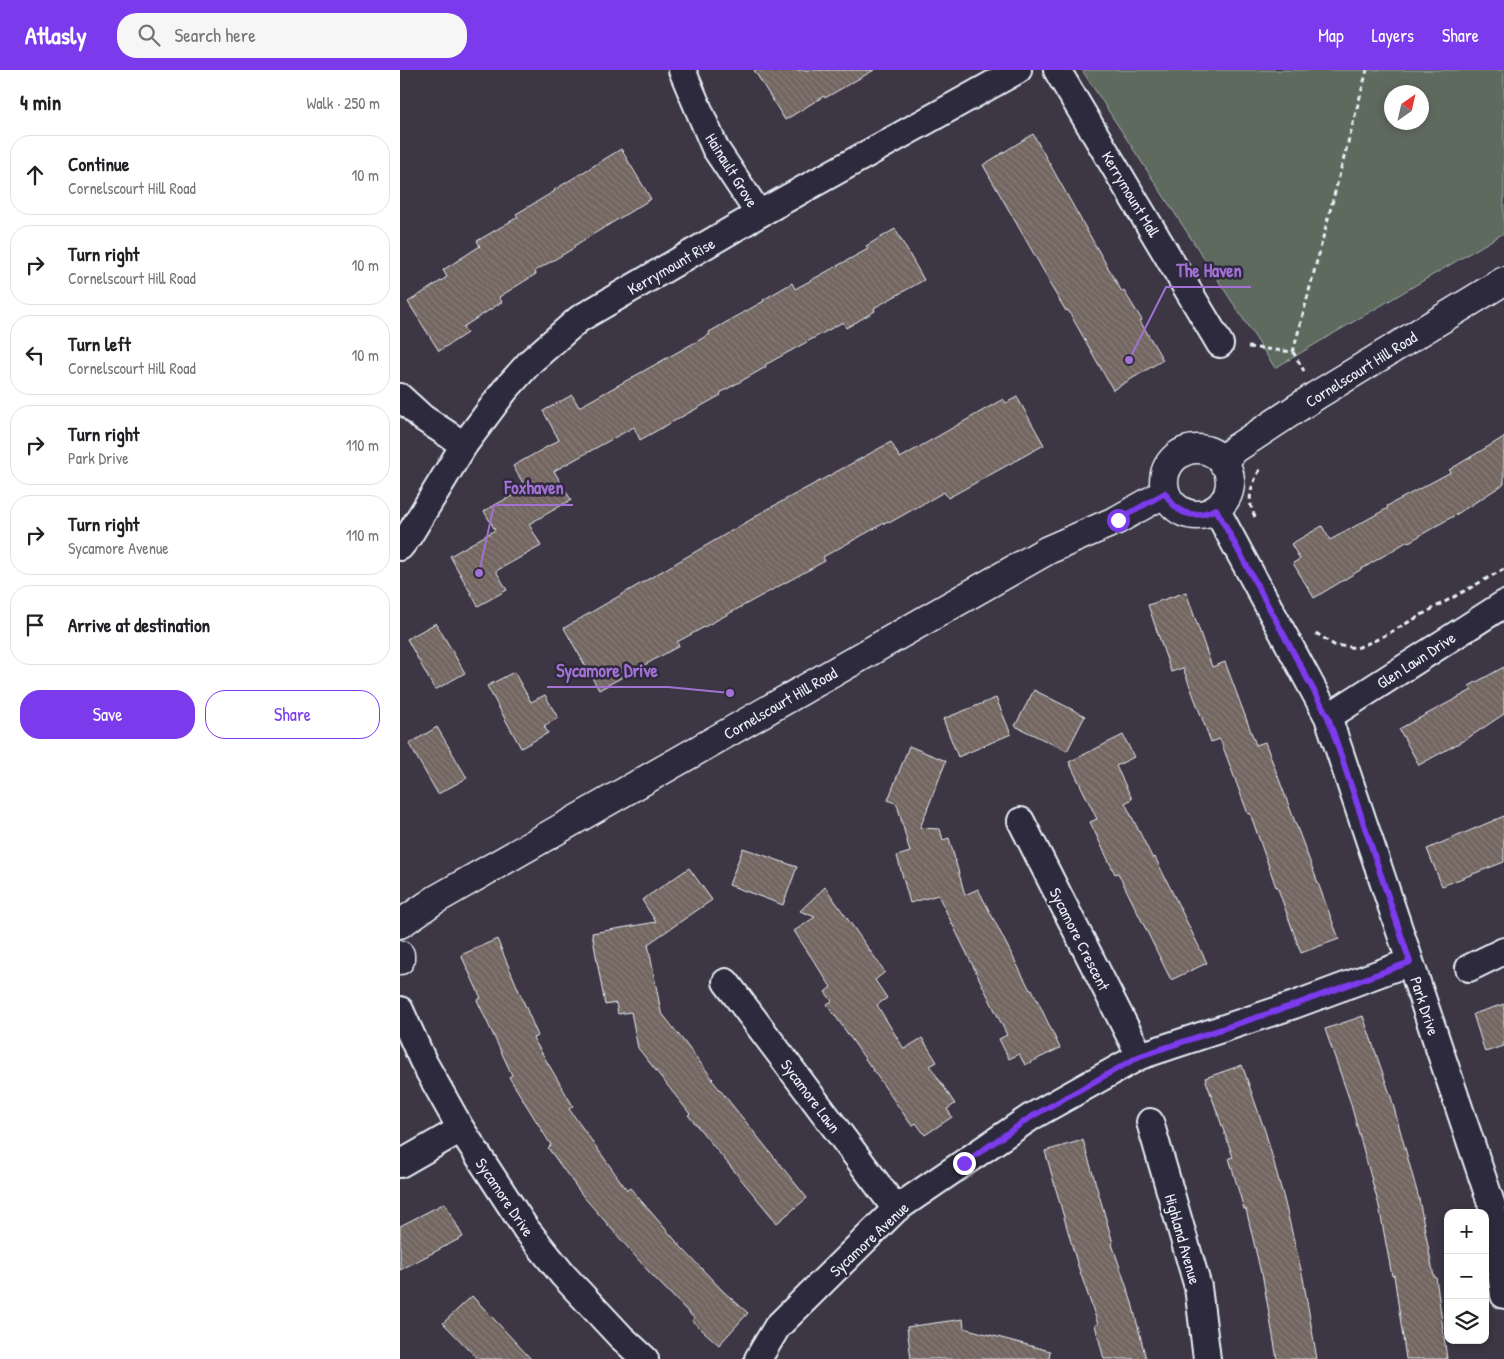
<!DOCTYPE html>
<html lang="en">
<head>
<meta charset="utf-8">
<style>
	:root { --surface:#fff; --page:#f6f6f6; --text:#202124; --muted:#757577; --line:#e0e0e0; --accent:#7c3aed }
	body { margin:0; font-family:"Patrick Hand",sans-serif; background:var(--page); color:var(--text) }
	.controls { position:absolute; right:15px; bottom:15px; display:grid; overflow:hidden; border-radius:10px; box-shadow:0 2px 8px #0003 }
	.controls button { width:45px; height:45px; display:grid; place-items:center; padding:0; border:0; border-bottom:1px solid var(--line); background:var(--surface); color:var(--text); font:25px sans-serif }
	.compass { position:absolute; left:984px; top:15px; width:45px; height:45px; border-radius:50%; background:var(--surface); box-shadow:0 2px 8px #0003; rotate:34deg }
	.stop { position:absolute; width:15px; height:15px; margin:-11px; border:4px solid #7c3aed; border-radius:50%; background:#fff }
	.stop.end { background:#7c3aed; border-color:#fff; box-shadow:0 1px 5px #0008 }
	.list { margin:0; padding:0; list-style:none }
	h2 { display:flex; justify-content:space-between; align-items:center; height:65px; margin:0; padding:0 20px; font-size:21px }
	h2 small { font-size:16px; font-weight:400; color:var(--muted) }
	.list li { display:grid; grid-template-columns:32px 1fr auto; gap:15px; align-items:center; box-sizing:border-box; height:80px; margin:0 10px 10px; padding:0 10px; border:1px solid var(--line); border-radius:20px }
	.list b { display:block; font-size:19px; white-space:nowrap }
	.list p { margin:0; font-size:16px; white-space:nowrap; color:var(--muted) }
	.list em { font-size:16px; font-style:normal; color:var(--muted) }
	.actions { display:flex; gap:10px; padding:15px 20px }
	.actions a { flex:1; padding:11px 0; border:1px solid var(--accent); border-radius:20px; text-align:center; font-size:18px; color:var(--accent) }
	.actions .main { background:var(--accent); color:#fff }
	.icon { flex:none; width:28px; height:28px; fill:none; stroke:currentColor; stroke-width:2; stroke-linecap:round; stroke-linejoin:round }
	.map { position:relative; flex:none; width:1104px; height:1289px; overflow:hidden }
	header { display:flex; align-items:center; gap:30px; box-sizing:border-box; height:70px; padding:0 25px; background:var(--accent); color:#fff }
	header strong { font-size:24px }
	nav { display:flex; gap:28px; margin-inline-start:auto; font-size:18px }
	.search { width:350px; height:45px; background:var(--page); display:flex; align-items:center; gap:12px; box-sizing:border-box; padding:0 18px; border-radius:20px; color:var(--muted); font-size:19px }
	main { display:flex }
	aside { flex:1; background:var(--surface) }
	.map>svg:first-child { display:block }
</style>
</head>
<body>
<header>
<strong>Atlasly</strong>
<div class="search"><svg class="icon" aria-label="search" viewBox="0 0 24 24"><circle cx="10" cy="10" r="6"/><path d="M15 15l6 6"/></svg>Search here</div>
<nav><a>Map</a><a>Layers</a><a>Share</a></nav>
</header>
<main>
<aside>
<h2>4 min<small>Walk · 250 m</small></h2>
<ul class="list">
<li><svg class="icon" aria-label="ahead" viewBox="0 0 24 24"><path d="M12 20V5M6 11l6-6 6 6"/></svg><div><b>Continue</b><p>Cornelscourt Hill Road</p></div><em>10 m</em></li>
<li><svg class="icon" aria-label="right" viewBox="0 0 24 24"><path d="M7 20v-9h11M14 6l5 5-5 5"/></svg><div><b>Turn right</b><p>Cornelscourt Hill Road</p></div><em>10 m</em></li>
<li><svg class="icon" aria-label="left" viewBox="0 0 24 24"><path d="M17 20v-9H6M10 6l-5 5 5 5"/></svg><div><b>Turn left</b><p>Cornelscourt Hill Road</p></div><em>10 m</em></li>
<li><svg class="icon" aria-label="right" viewBox="0 0 24 24"><path d="M7 20v-9h11M14 6l5 5-5 5"/></svg><div><b>Turn right</b><p>Park Drive</p></div><em>110 m</em></li>
<li><svg class="icon" aria-label="right" viewBox="0 0 24 24"><path d="M7 20v-9h11M14 6l5 5-5 5"/></svg><div><b>Turn right</b><p>Sycamore Avenue</p></div><em>110 m</em></li>
<li><svg class="icon" aria-label="arrive" viewBox="0 0 24 24"><path d="M6 21V4h12l-3 4 3 4H6"/></svg><div><b>Arrive at destination</b></div></li>
</ul>
<div class="actions"><a class="main">Save</a><a>Share</a></div>
</aside>
<div class="map">
<svg width="1104" height="1289" viewBox="0 0 1104 1289">
	<defs>
		<pattern id="building-back-hatch" width="6" height="6" patternUnits="userSpaceOnUse" patternTransform="scale(1.25)"><rect width="6" height="6" fill="#736561"/><path d="M-1 5l2 2M0 0l6 6M5-1l2 2" fill="none" stroke="#877c78"/></pattern>
	</defs>
	<rect width="100%" height="100%" fill="#3d3644"/>
	<filter id="ink" filterUnits="userSpaceOnUse"><feTurbulence type="fractalNoise" baseFrequency=".02" numOctaves="2"/><feDisplacementMap in="SourceGraphic" scale="10" xChannelSelector="R" yChannelSelector="G"/><feConvolveMatrix kernelMatrix="1 2 1 2 8 2 1 2 1" color-interpolation-filters="sRGB"/></filter>
	<g filter="url(#ink)">
		<path fill="#5e6a5f" stroke="#a3aeac" fill-rule="evenodd" d="M682 0H1104V163L875 298ZM992 22H1022V52H992Z"/>
		<path fill="url(#building-back-hatch)" stroke="#e8f1f8" d="M354 0H474L425 28 424 26 385 50Z
			M633 64 694 173 722 222 724 221 742 250 740 251 763 290 713 320 668 240 666 241 649 213 650 212 583 95Z
			M221 79 251 129 174 176V178L135 201 136 204 99 227 102 232 63 257 67 263 39 281 8 232 47 207 43 200 80 176 77 171 118 147 116 144 155 121 154 120Z
			M495 159 524 210 474 238 475 241 446 258 443 252 365 295 366 297 320 323 321 325 240 370 234 357 154 401 171 430 129 454 141 476 96 501 107 520 78 536 50 486 95 460 84 441 126 418 113 396 159 370 143 341 172 325 179 337 310 264 309 262 364 231 363 230 392 213 395 219 468 179 466 176Z
			M617 327 644 375 548 428 544 422 489 453 488 451 423 487 425 491 277 572 279 576 199 620 164 558 357 446V445L491 372 500 388 603 329 606 333Z
			M1104 367V414L1057 444 1009 472 1008 471 914 528 893 493 900 489 891 474 922 456 930 470 988 438 987 436 1051 402 1049 400Z
			M786 522 812 597 825 592 856 675 865 672 939 869 901 883 877 816 876 817 850 743 848 744 820 669 811 672 783 598 771 602 748 535Z
			M36 553 65 603 35 620 7 569Z
			M1104 597V644L1068 668 1019 695 999 659 1072 620 1069 616Z
			M114 602 131 632 145 625 158 648 144 656 148 663 121 678 87 616Z
			M634 620 685 646 667 681 615 656Z
			M596 628 611 664 558 687 543 649Z
			M37 657 67 708 38 724 9 674Z
			M723 665 734 687 716 696 732 729 725 733 753 789 755 787 807 893 771 910 718 803 715 804 690 752 697 749 669 692Z
			M509 676 546 691 520 758 540 759 543 770 549 768 565 825 578 819 630 920 632 919 660 978 625 995 619 984 609 989 599 969 607 965 538 825 510 833 497 786 510 782 497 734 488 730Z
			M1104 746V792L1042 816 1027 779Z
			M343 778 397 797 383 835 329 815Z
			M289 798 312 830 248 874 261 942 313 1009 312 1010 407 1128 377 1153 288 1045 290 1044 238 978 231 942 218 944 216 933 205 935 192 863 256 852 242 830Z
			M425 817 485 902 475 910 487 928 477 935 504 979 522 968 537 992 530 996 555 1034 547 1039 552 1047 525 1065 516 1053 512 1056 427 934 432 931 425 922 431 917 394 861 415 847 400 841Z
			M97 869 138 966 133 968 173 1036 169 1039 227 1120 230 1118 282 1178 324 1222 348 1243 319 1275 292 1251 294 1248 250 1203 183 1126 148 1078 151 1075 109 1007 112 1005 77 930 81 928 61 885Z
			M1104 934V976L1085 982 1073 944Z
			M963 946 991 1027 1019 1129 1034 1207H1036L1047 1289H1006L994 1205 992 1206 979 1136 950 1031 925 959Z
			M842 995 866 1064 884 1129 903 1208 917 1289H877L862 1203H861L846 1139H844L829 1088 833 1087 805 1008Z
			M683 1070 713 1173 712 1174 732 1233 746 1289H704L695 1255 698 1254 677 1193 645 1081Z
			M45 1133 63 1167 0 1200V1156Z
			M72 1226 93 1248 131 1289H78L43 1253Z
			M563 1249 564 1258 650 1281 649 1289H511L507 1257Z"/>
		<g fill="none" stroke-linecap="round" stroke-linejoin="round">
			<g stroke="#e8f1f8" stroke-width="30">
				<path id="street" d="M282 0 315 78 359 144
					M657 0 820 274
					M0 327 23 348 64 375
					M816 439 928 647 1092 1136 1104 1225
					M0 477 8 467 64 375 105 320 131 291 179 249 359 144 618 0
					M928 647 1104 534
					M621 751 740 986
					M1069 898 1104 881
					M326 912 496 1139
					M0 940 23 991 61 1059 126 1159 163 1205 221 1267 245 1289
					M750 1052 798 1217 807 1289
					M0 1094 61 1059
					M358 1289 377 1257 496 1139 631 1047 740 986 894 935 1010 892"/>
			</g>
			<g stroke="#e8f1f8" stroke-width="31">
				<path id="secondary" d="M764 412a33 33 0 1 1 66 0a33 33 0 1 1-66 0Z
					M823 393 835 379 917 325 1104 211
					M0 854 35 830 648 480 717 450 765 423
					M0 885V890"/>
			</g>
			<path stroke="#e8f1f8" stroke-width="3" stroke-dasharray="5 4" stroke-linecap="butt" d="M848 277 893 282 967 0
				M893 282 904 301
				M855 447C846 428 851 417 860 399
				M916 563 934 575 957 578 980 568 1104 499"/>
			<use href="#street" stroke="#2f2a3d" stroke-width="26"/>
			<use href="#secondary" stroke="#2f2a3d" stroke-width="28"/>
		</g>
	</g>
	<g fill="none" stroke-linecap="round" stroke-linejoin="round" filter="url(#ink)">
		<path stroke="#7c3aed" stroke-width="6" d="M564 1093 631 1047 740 986 894 935 1010 892 928 647 816 439C794 450 777 445 765 423L718 450"/>
	</g>
	<g text-anchor="middle" stroke-width="5" stroke-linejoin="round" paint-order="stroke">
		<g font-size="16" fill="#e8f1f8" stroke="#2f2a3d">
			<text transform="translate(332 100) rotate(58)" y="6">Hainault Grove</text>
			<text transform="translate(731 124) rotate(59)" y="6">Kerrymount Mall</text>
			<text transform="translate(271 196) rotate(-30)" y="6">Kerrymount Rise</text>
			<text transform="translate(961 299) rotate(-32)" y="6">Cornelscourt Hill Road</text>
			<text transform="translate(1016 590) rotate(-33)" y="6">Glen Lawn Drive</text>
			<text transform="translate(380 633) rotate(-30)" y="6">Cornelscourt Hill Road</text>
			<text transform="translate(680 869) rotate(63)" y="6">Sycamore Crescent</text>
			<text transform="translate(1025 936) rotate(72)" y="6">Park Drive</text>
			<text transform="translate(411 1026) rotate(53)" y="6">Sycamore Lawn</text>
			<text transform="translate(105 1127) rotate(56)" y="6">Sycamore Drive</text>
			<text transform="translate(469 1169) rotate(-43)" y="6">Sycamore Avenue</text>
			<text transform="translate(783 1169) rotate(74)" y="6">Highland Avenue</text>
		</g>
	</g>
	<path fill="none" stroke="#a171d3" stroke-width="2" d="M729 290L766 217H851M79 503L94 435H173M330 623L268 617H147"/>
	<g fill="#a171d3" stroke="#2f2a3d" stroke-width="2">
		<circle cx="729" cy="290" r="5"/>
		<circle cx="79" cy="503" r="5"/>
		<circle cx="330" cy="623" r="5"/>
	</g>
	<g font-size="18" text-anchor="middle" font-weight="bold" fill="#a171d3" stroke="#2f2a3d" stroke-width="5" stroke-linejoin="round" paint-order="stroke">
		<text x="809" y="207">The Haven</text>
		<text x="134" y="424">Foxhaven</text>
		<text x="207" y="607">Sycamore Drive</text>
	</g>
</svg>
<div class="controls">
<button>+</button>
<button>−</button>
<button><svg class="icon" aria-label="layers" viewBox="0 0 24 24"><path d="M12 4l9 5-9 5-9-5zM3 14l9 5 9-5"/></svg></button>
</div>
<svg class="compass" viewBox="-18 -18 36 36"><path d="M0-13l5 13h-10z" fill="#e53935"/><path d="M0 13l5-13h-10z" fill="#757577"/></svg>
<div class="stop" style="left:718px;top:450px"></div>
<div class="stop end" style="left:564px;top:1093px"></div>
</div>
</main>
</body>
</html>
